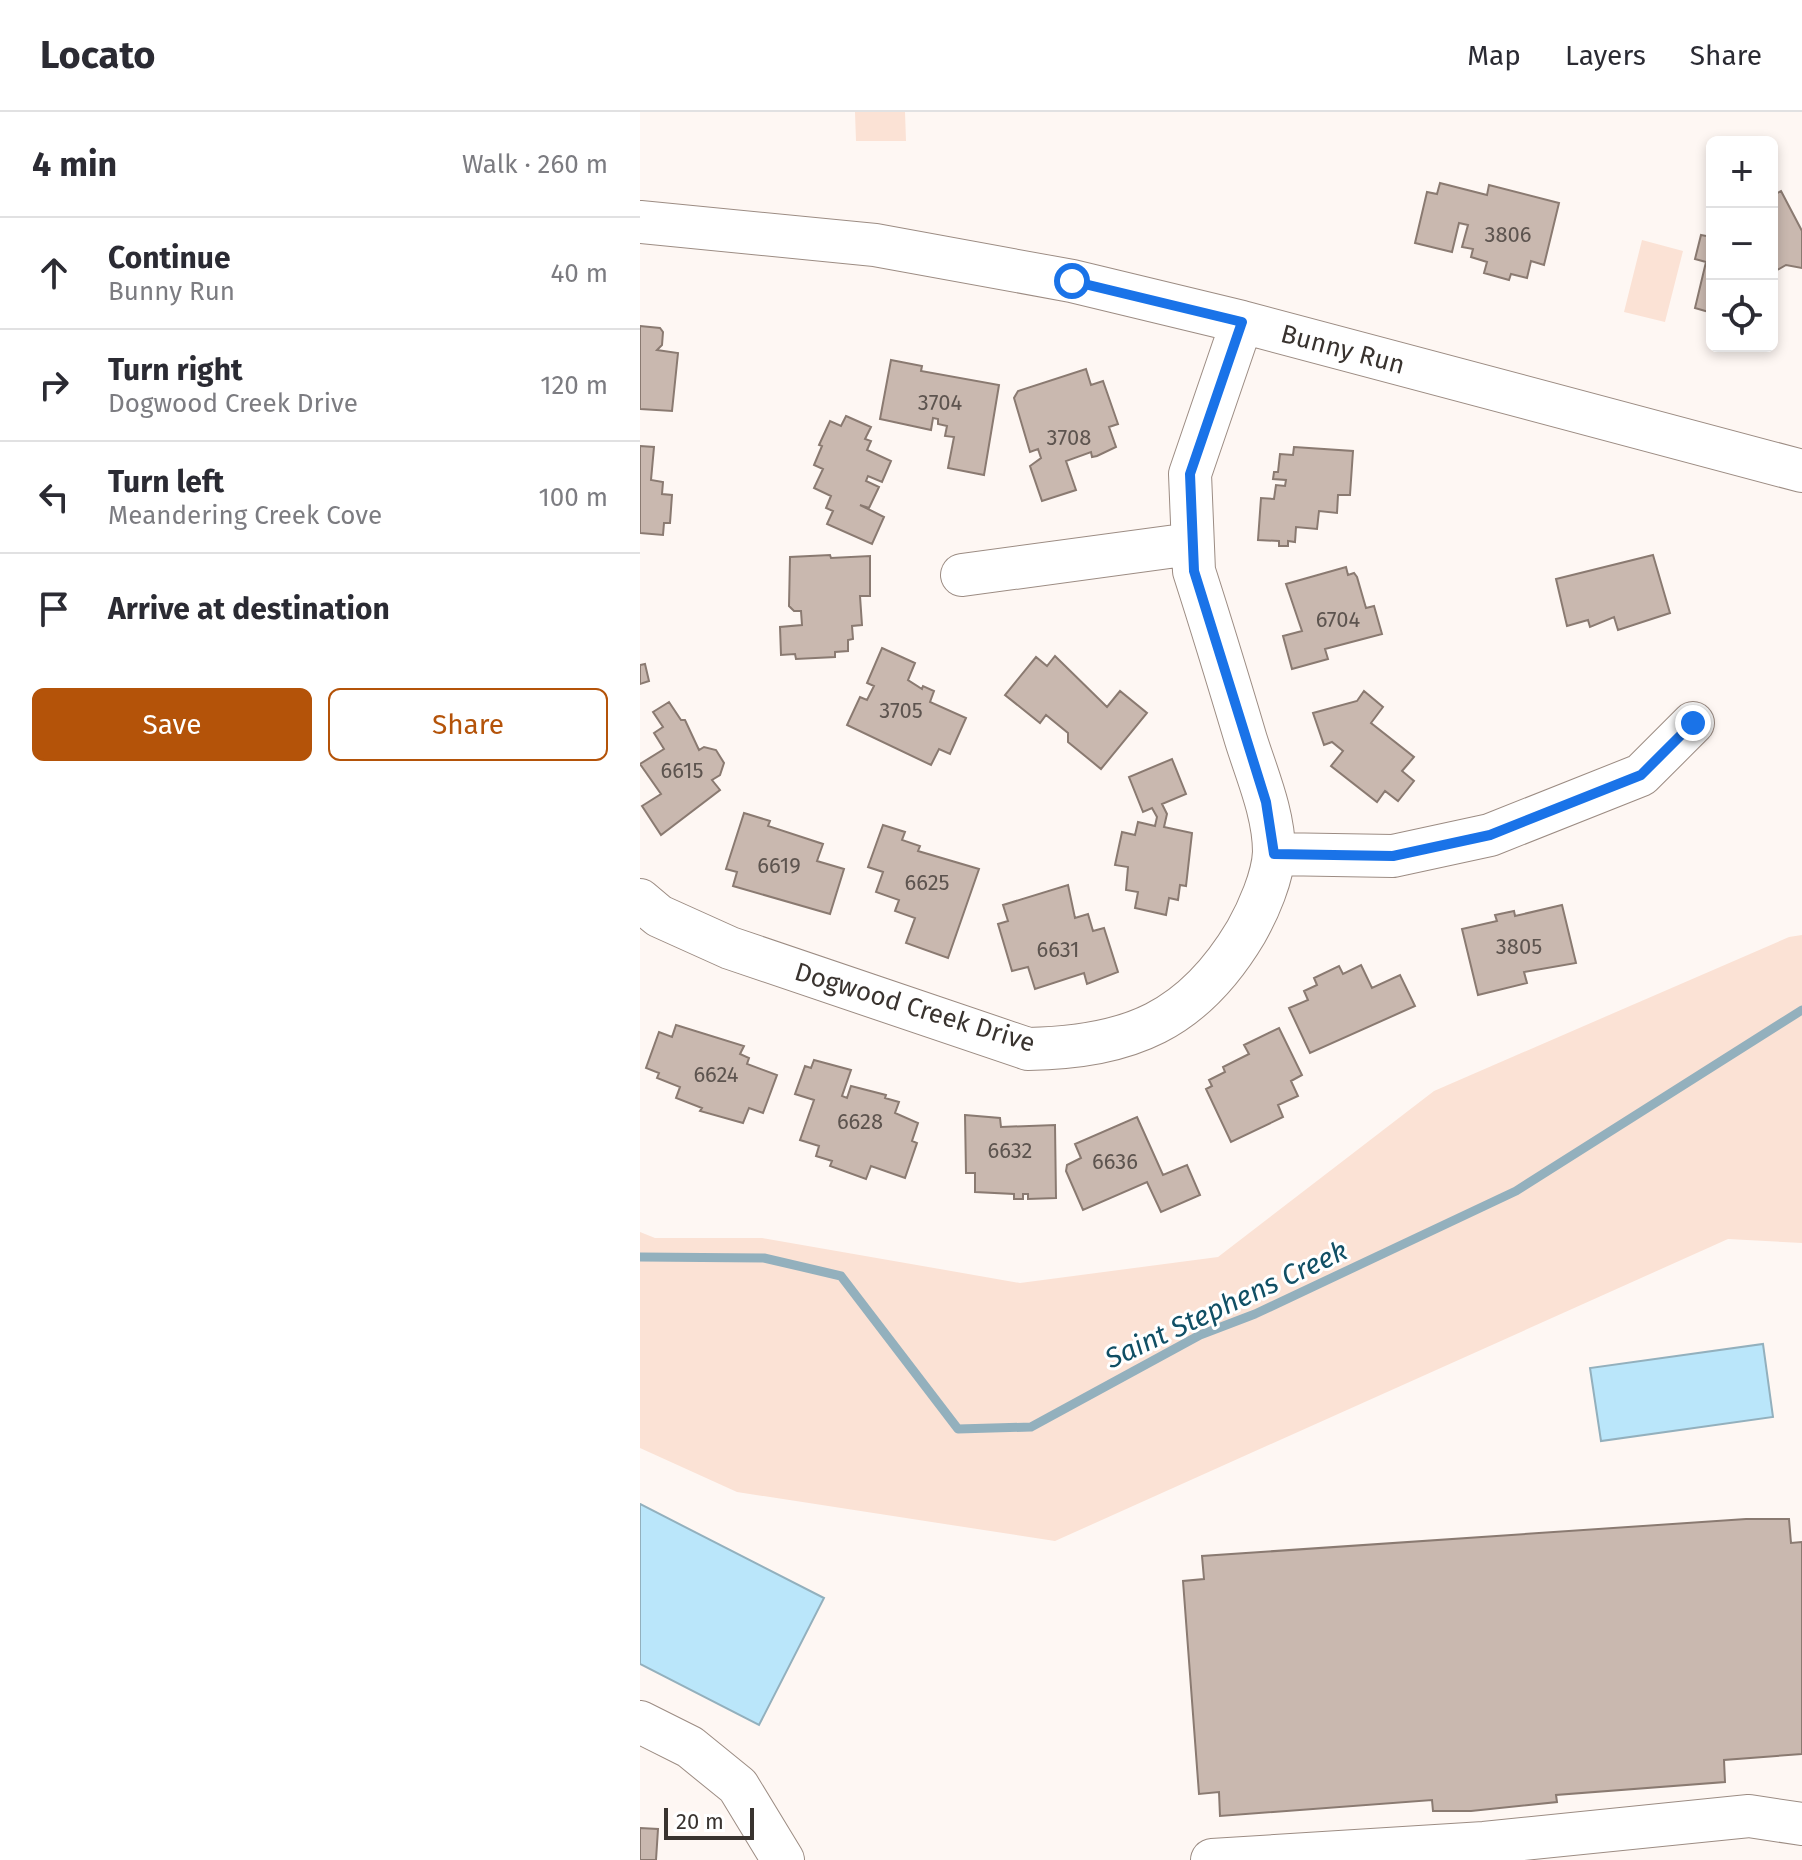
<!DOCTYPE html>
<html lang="en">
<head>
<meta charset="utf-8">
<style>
	:root { --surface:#fff; --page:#f7f7f7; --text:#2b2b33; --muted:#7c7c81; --line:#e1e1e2; --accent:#b45309 }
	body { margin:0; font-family:"Fira Sans",sans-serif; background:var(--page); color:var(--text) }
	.controls { position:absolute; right:24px; top:24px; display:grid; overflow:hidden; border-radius:12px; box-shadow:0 4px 12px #0003 }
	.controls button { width:72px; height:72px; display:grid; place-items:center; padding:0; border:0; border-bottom:2px solid var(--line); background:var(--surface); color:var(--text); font:40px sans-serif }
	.scale { position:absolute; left:24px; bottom:20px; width:90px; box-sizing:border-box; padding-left:8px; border:4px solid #39332f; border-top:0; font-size:22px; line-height:28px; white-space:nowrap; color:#39332f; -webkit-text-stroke:6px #fff; paint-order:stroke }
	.stop { position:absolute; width:24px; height:24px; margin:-18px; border:6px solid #1a73e8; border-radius:50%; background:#fff }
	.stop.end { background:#1a73e8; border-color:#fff; box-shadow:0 2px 8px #0008 }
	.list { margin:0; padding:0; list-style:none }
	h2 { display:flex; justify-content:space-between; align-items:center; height:104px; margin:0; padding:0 32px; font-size:34px }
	h2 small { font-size:26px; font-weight:400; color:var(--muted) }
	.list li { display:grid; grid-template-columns:52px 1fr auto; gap:24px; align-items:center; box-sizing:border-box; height:112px; padding:0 32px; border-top:2px solid var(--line) }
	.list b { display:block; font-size:30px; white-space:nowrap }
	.list p { margin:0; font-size:26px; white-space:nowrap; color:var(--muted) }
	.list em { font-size:26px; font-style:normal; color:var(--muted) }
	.actions { display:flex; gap:16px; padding:24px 32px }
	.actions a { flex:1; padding:18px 0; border:2px solid var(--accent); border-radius:12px; text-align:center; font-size:28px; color:var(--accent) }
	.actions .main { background:var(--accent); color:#fff }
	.icon { flex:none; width:44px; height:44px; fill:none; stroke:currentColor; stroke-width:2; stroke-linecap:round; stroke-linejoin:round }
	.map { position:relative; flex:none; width:1162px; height:1748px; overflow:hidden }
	header { display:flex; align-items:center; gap:48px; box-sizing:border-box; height:112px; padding:0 40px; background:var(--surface); border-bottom:2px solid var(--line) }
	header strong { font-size:38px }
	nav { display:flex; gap:44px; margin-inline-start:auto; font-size:28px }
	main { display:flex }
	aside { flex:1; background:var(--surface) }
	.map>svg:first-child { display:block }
</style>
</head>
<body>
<header>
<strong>Locato</strong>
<nav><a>Map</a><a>Layers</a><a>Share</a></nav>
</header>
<main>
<aside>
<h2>4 min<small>Walk · 260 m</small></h2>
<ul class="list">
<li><svg class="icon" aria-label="ahead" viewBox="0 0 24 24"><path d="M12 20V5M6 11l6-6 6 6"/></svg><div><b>Continue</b><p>Bunny Run</p></div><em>40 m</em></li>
<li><svg class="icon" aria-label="right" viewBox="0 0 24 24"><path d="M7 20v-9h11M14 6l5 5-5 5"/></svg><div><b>Turn right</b><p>Dogwood Creek Drive</p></div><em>120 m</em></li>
<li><svg class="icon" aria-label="left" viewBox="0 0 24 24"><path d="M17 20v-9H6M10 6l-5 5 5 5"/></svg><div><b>Turn left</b><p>Meandering Creek Cove</p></div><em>100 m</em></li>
<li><svg class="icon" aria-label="arrive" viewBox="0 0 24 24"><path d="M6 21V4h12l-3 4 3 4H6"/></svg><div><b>Arrive at destination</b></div></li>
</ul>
<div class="actions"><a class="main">Save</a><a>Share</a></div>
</aside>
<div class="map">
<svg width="1162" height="1748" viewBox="0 0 1162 1748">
	<rect width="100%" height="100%" fill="#fef7f3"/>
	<path fill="#fbe2d5" d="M215 0H265L266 29H216Z
		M1002 128 1043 139 1025 210 984 200Z
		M1162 823V1131L1088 1127 415 1429 97 1380 0 1336V1120L15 1126H122L380 1171 578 1145 794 979 1149 825Z"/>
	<path fill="#bae6fa" stroke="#93b0bd" stroke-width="2" d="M1123 1232 1133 1305 961 1329 950 1256Z
		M0 1392 184 1486 119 1613 0 1552Z"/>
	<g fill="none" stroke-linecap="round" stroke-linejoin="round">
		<path stroke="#93b0bd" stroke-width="9" d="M0 1145 124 1146 201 1164 318 1317 391 1315 560 1223 615 1202 876 1079 1162 898"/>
	</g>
	<path fill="#c9b8af" stroke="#8a7a71" stroke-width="2" d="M800 71 847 83 849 73 919 91 904 153 891 149 887 166 871 162 869 168 844 161 847 150 831 145 833 137 822 135 828 113 819 111 812 140 775 131 787 80 797 82Z
		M1141 79 1162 119V156L1146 153 1132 161V84Z
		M1061 123 1072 125V201L1055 196 1066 150 1055 147Z
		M0 214 20 216 23 220 22 233 17 238 38 241 32 299 0 297Z
		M251 248 282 254 281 259 359 273 344 363 308 356 314 325 305 324 307 314 298 312V307L293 306 291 318 240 307Z
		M446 257 451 273 463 269 478 312 469 315 476 335 457 344 452 345 451 340 426 349 436 378 402 389 390 354 401 346 398 337 390 340 374 286 378 279Z
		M206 304 231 315 225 327 231 329 227 338 251 349 242 370 228 364 226 369 239 375 229 396 220 393 244 405 232 432 187 412 193 399 186 396 191 384 174 376 183 357 174 353 182 334 179 333 190 309 201 314Z
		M0 334 14 335 11 368 23 370 22 382 32 383 30 411H24L23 423 0 421Z
		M654 335 713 339 710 383H698L697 401 679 399 677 417 656 415 655 430 648 429V434H639V429L618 428 621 386 634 387 636 373 645 374 646 368 633 367 634 360H638L640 342 653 343Z
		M190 443 191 446 230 444V484H220L222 513 212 514 213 527 208 528V539L195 540V545L156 547 155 542 141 543 140 515 162 513 161 499H154L149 494 150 445Z
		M1013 443 1030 501 978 518 974 505 950 515 948 508 927 514 916 467Z
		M706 455 708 463 714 461 717 465 726 496 734 494 742 522 685 537 688 547 652 557 643 524 662 519 646 472Z
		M242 536 275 551 268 568 282 577 283 574 294 579 290 590 326 606 310 642 299 637 291 653 207 613 220 585 227 588 234 574 227 571Z
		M415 544 467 595 480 579 507 601 461 657 428 630V621L406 603 400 611 365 583 396 545 407 554Z
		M5 552 9 569 0 572V553Z
		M724 579 743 595 731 611 774 645 762 659 774 669 758 689 745 679 737 690 691 654 703 639 692 630 684 633 673 601 717 589Z
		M29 590 41 608H45L59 638 64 635 76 638 84 651 80 663 72 668 80 678 21 723 2 694 21 682 0 652 24 637 14 621 23 615 13 600Z
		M532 647 546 682 522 692 527 702 524 715 552 721 546 774 540 773 538 788 529 786 526 803 495 796 498 780 486 778 488 755 475 753 482 720 495 723 498 710 515 714 517 705 512 696 503 700 489 665Z
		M104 701 130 709 128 714 183 732 177 749 204 757 190 802 93 774 97 760 86 757Z
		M243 713 265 720 262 728 280 734 278 739 339 757 308 846 266 831 275 806 255 799 259 788 236 780 243 760 228 755Z
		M428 773 435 806 448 802 453 819 464 816 478 860 447 872 444 861 395 877 388 855 372 859 358 812 368 809 363 793Z
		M922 793 936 851 884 860 887 871 838 883 822 817 857 809 855 803 874 799 875 804Z
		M721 853 732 876 760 863 775 894 670 941 649 896 668 888 664 879 677 873 674 866 699 854 703 862Z
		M36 913 104 934 100 942 109 946 107 952 137 963 123 1001 109 996 103 1011 60 999 62 996 36 986 40 975 17 966 19 961 6 956 19 920 32 925Z
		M639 916 662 963 651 969 658 984 638 993 643 1005 591 1030 566 977 572 974 569 968 585 960 583 955 609 942 604 933Z
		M174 948 211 958 202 984 207 986 211 974 246 983 245 986 259 990 255 1001 278 1011 272 1029 277 1031 265 1066 231 1054 226 1067 190 1054 192 1049 176 1044 179 1034 160 1028 174 988 155 982 165 954 171 956Z
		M325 1003 360 1006 361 1015 415 1013 416 1086 388 1087V1082H383V1087H374V1082L335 1080V1061H326Z
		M497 1005 523 1063 547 1053 560 1083 521 1100 507 1070 443 1098 426 1059 427 1053 441 1046 435 1032Z
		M1106 1407H1149L1151 1431 1162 1430V1642L1084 1648 1085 1670 916 1683 917 1690 831 1699H793L792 1688 580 1704 579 1680 559 1682 543 1469 564 1467 562 1444Z
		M0 1716 18 1717 16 1748H0Z"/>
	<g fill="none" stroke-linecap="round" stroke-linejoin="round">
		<g stroke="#9c8c83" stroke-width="44">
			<path id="minor" d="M0 110 235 133 432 169 602 210 1162 359
				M322 463 551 432
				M634 742 753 744 850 723 1001 663 1053 611
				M0 788 19 804 90 836 388 937C490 935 553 909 606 820 618 799 633 765 634 740 634 702 617 663 606 628 589 571 572 515 554 459L550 362 602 210
				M0 1610 50 1635 98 1674 143 1748
				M572 1748 844 1731 1109 1704 1162 1712"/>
		</g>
		<use href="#minor" stroke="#fff" stroke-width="42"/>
	</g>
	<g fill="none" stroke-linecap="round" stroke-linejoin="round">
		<path stroke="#1a73e8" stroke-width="10" d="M432 169 602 210 550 362 554 459 626 690 634 742 753 744 850 723 1001 663 1053 611"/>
	</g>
	<g text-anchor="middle" stroke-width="6" stroke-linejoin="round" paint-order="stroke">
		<g font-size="22" fill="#5d544f">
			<text x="868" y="130">3806</text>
			<text x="300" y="298">3704</text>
			<text x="429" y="333">3708</text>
			<text x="698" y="515">6704</text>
			<text x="261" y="606">3705</text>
			<text x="42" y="666">6615</text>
			<text x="139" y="761">6619</text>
			<text x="287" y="778">6625</text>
			<text x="879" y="842">3805</text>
			<text x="418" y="845">6631</text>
			<text x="76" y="970">6624</text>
			<text x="220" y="1017">6628</text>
			<text x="370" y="1046">6632</text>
			<text x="475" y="1057">6636</text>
		</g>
		<g font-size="26" fill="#39332f" stroke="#fff">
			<text transform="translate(703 237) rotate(15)" y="9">Bunny Run</text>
			<text transform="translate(275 895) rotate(17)" y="9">Dogwood Creek Drive</text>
		</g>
		<g font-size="28" font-style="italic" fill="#104f65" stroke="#fff">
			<text transform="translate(586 1192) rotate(-25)" y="10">Saint Stephens Creek</text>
		</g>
	</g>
</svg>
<div class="controls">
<button>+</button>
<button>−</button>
<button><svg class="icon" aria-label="locate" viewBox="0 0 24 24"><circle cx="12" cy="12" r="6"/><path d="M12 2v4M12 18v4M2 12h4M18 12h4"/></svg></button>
</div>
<div class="scale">20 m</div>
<div class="stop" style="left:432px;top:169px"></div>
<div class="stop end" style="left:1053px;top:611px"></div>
</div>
</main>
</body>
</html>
